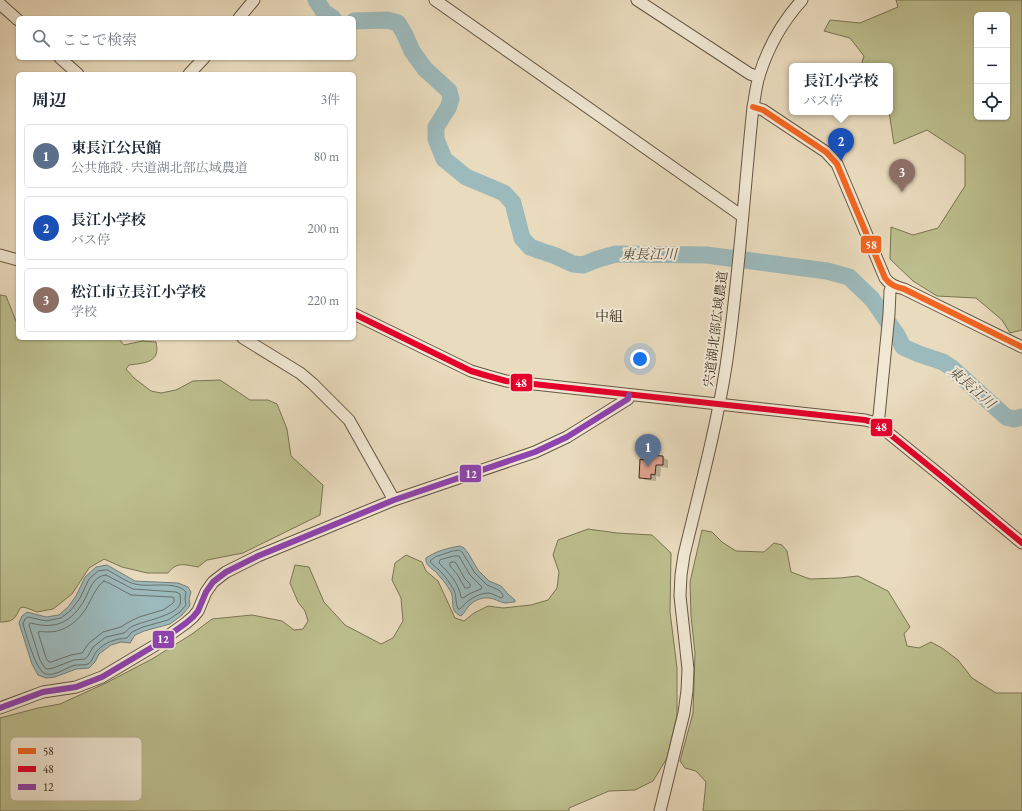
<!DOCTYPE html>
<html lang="ja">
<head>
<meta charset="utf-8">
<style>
	:root { --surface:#fff; --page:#f2f2f3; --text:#1f2937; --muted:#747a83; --line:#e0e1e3; --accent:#0f766e }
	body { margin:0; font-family:"EB Garamond","Noto Serif JP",serif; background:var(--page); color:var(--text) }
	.controls { position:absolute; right:12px; top:12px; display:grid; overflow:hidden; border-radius:6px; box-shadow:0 1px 3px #0004 }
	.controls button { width:36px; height:36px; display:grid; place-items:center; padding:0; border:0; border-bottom:1px solid var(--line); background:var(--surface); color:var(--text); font:20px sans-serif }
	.you { position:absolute; left:640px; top:359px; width:14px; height:14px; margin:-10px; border:3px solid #fff; border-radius:50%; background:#1a73e8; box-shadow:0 0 0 6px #1a73e833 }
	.badge { display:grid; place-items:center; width:26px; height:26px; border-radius:50%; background:var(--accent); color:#fff; font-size:13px; font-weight:700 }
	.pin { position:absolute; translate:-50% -33px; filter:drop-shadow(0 1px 2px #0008) }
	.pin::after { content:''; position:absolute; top:21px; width:14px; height:12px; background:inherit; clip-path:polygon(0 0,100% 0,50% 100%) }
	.popup { position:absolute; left:789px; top:63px; width:104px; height:52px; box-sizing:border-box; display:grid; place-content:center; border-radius:6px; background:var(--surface); filter:drop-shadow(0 1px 3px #0005); font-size:13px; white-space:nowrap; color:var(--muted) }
	.popup b { font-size:15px; color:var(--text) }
	.popup::after { content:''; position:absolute; left:50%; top:100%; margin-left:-8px; border:8px solid transparent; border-top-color:var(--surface) }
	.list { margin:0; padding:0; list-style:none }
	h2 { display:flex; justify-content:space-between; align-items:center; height:52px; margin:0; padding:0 16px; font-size:17px }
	h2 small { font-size:13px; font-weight:400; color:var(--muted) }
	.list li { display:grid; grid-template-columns:26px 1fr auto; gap:12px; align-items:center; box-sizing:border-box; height:64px; margin:0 8px 8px; padding:0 8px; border:1px solid var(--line); border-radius:6px }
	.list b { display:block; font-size:15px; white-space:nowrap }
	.list p { margin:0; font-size:13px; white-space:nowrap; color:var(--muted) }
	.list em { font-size:13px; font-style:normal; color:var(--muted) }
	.icon { flex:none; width:22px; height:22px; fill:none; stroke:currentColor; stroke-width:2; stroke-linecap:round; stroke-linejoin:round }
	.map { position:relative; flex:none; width:1022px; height:811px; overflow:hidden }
	.search { position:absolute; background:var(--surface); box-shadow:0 1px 3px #0004; left:16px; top:16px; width:340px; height:44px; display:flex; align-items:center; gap:10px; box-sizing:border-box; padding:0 14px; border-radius:6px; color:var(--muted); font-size:15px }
	.panel { position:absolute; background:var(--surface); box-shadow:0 1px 3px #0004; left:16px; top:72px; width:340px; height:268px; border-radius:6px }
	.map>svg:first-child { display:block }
</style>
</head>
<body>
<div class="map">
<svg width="1022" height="811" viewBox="0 0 1022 811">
	<rect width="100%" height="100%" fill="#e9dbbd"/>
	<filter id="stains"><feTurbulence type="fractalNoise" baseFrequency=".005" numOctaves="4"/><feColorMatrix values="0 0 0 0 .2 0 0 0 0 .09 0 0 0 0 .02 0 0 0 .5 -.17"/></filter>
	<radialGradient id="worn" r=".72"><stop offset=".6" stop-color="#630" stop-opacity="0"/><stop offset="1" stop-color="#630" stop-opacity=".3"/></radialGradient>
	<path fill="#bcbe8d" stroke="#7a7454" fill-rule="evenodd" d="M896 0H1022V330L1010 333 1002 320 976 298 937 296 913 281 890 259 891 227 913 235 938 228 965 186V155L927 130 894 144 889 112H890V66H861L864 56 850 38 824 31 830 20 860 23 898 7ZM977 15H1007V117H977Z
		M0 295 6 296 18 326V338H118L124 345 142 341 156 342C161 363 144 363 129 365L126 369 134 378 151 391 161 393 176 390 193 381 220 380 250 400H268L277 404 287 429 291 456 323 485 320 515 243 553 207 560 198 567C185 565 177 561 168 573H147L122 567 104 559 89 568 72 594 53 609 37 612 24 607 20 608C15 619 13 622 0 622Z
		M588 529 617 533 652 535 671 553 670 612 677 668V715L667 758 653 781 635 790 609 791 569 808V811H0V718L38 708 60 704 106 683 152 659 192 634 212 619 252 615 282 621 294 630 303 629 308 621 305 611 298 602 290 583 295 565 309 567 324 602 345 625 381 644 393 638 403 621 401 598 392 580 395 563 406 555 422 562 426 571 438 581 455 618 464 621 474 613 488 606 503 608 531 605 548 600 557 588 559 572 553 555 558 540Z
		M702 530 712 532 722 542 736 551 764 552 774 543 782 545 787 551 791 572 810 579 840 578 858 576 888 591 910 627 904 634 907 646 919 648 931 642 942 648 958 660 972 678 996 693H1022V811H703L706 782 696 771 685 768 680 761 693 713 695 653 691 616 690 582Z"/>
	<path fill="#9cb9bb" stroke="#747f7b" d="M460 546 464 548 468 553 478 570 489 581 501 586 509 595 515 600V602C511 602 508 603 505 603 499 602 494 598 489 598 483 597 475 600 471 604 466 608 465 613 461 616 450 611 454 605 452 595 451 591 448 588 446 584 443 580 439 576 436 572 431 568 425 565 426 558 436 551 448 548 460 546Z
		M107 565 135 581 178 583 188 587 191 592 189 599 190 604 189 607 182 615 170 624 144 631 135 635 130 643 121 642 111 645 99 654 95 662 89 668 76 669 55 677 46 678 38 675 32 664 19 623 22 616 27 612 46 617 59 615 68 607 76 596 85 577 96 567Z"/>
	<path fill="#0003" d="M645 456 663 457 668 460V468L661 467 660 477 656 476V481L645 480 640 477 645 461Z"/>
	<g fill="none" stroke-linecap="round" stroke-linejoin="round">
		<path stroke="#6a716b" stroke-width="1" d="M453 551 459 550 462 552 475 573 487 585 499 590 503 595V597L501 598C497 596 493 594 489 593 477 593 467 601 460 609H458C455 603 457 596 454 590 450 583 445 576 439 570 436 567 432 565 430 561L435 557Z
			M454 556H459L470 575 482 587 481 589 469 594 463 598 461 597C459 583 448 572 439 563L440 560Z
			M454 562 456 563 465 579 470 584V587L467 588H465L457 574 450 566V563Z
			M107 570C114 573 128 583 135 584 149 588 175 580 186 592L185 599 186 605 180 612 168 620 143 627 132 632 127 638C115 639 105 642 97 651 93 655 93 661 88 664 83 666 77 664 72 666 65 669 54 676 46 674 36 672 26 634 23 624L25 619 28 617 46 621 61 618 71 610 80 598 89 579 98 571Z
			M106 575 133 589 176 592 180 594C180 597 181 601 180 604 176 616 142 621 131 627 128 629 127 631 124 633L119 634 106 637 93 647 88 656 85 659 74 660 53 668 47 669 45 668 40 660 29 625V624L31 623C56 630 72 622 85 599 90 589 93 576 106 575Z
			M104 581 109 583 131 595 172 597 174 598V602L172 604 163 610 139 617 127 623 121 627 103 632 89 643 82 653 71 655 51 662H49L46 658 38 632C41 631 44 632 47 632 53 632 60 631 65 628 76 623 85 612 90 601 94 594 97 586 104 581Z"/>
		<path stroke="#9cb9bb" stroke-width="17" d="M316 0 324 12 333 18
			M354 21 387 20 398 23 404 33 412 51 425 69 449 91 451 99 448 108 436 127V139L444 159 466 177 504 193 513 203 522 238 530 247 541 251 556 256 573 264 583 265 598 259 616 254 707 255 827 271 849 277 872 299 897 335 903 347 919 354 943 362 952 368 1006 417 1014 419 1022 417"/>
	</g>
	<path fill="#dda38e" stroke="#39291b" d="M644 455 663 456V465H656L655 475 651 474V479L639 478 640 459 644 460Z"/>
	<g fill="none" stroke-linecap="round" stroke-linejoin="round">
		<g stroke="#655644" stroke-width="13">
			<path id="minor" d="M435 0 742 216
				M637 0 750 74 759 77
				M0 4 18 20
				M239 18 254 0
				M60 58 78 74
				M189 74 204 58
				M753 107 763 110 826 152 837 164 885 278C890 285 896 287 904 289L1022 347
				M0 255 18 260
				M354 314 471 371 488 376 506 381C625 395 745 407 865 420L876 423 945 479 1022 543
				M243 338 300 373 313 384 349 420 394 500
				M876 423 879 416 889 314 890 291 892 285
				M0 708 43 692 76 687 102 677 154 646 186 623 193 617 198 611 206 592 213 582 226 572 258 556 394 500 535 452 567 437 628 399 629 395
				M660 811 684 713 687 691 688 669 680 596 681 575 684 555C699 492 716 430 726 366 739 280 744 193 753 107 755 97 756 86 759 76 768 47 782 22 802 0"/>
		</g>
		<use href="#minor" stroke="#f1e8d4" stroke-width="11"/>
		<g stroke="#f1e8d4" stroke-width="9">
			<path id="bus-1" d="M753 107 763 110 826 152 837 164 885 278C890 285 896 287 904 289L1022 347"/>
		</g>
		<g stroke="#f1e8d4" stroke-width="9">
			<path id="bus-2" d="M354 314 471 371 488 376 506 381C625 395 745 407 865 420L876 423 945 479 1022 543"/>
		</g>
		<g stroke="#f1e8d4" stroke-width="9">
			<path id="bus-3" d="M0 708 43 692 76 687 102 677 154 646 186 623 193 617 198 611 206 592 213 582 226 572 258 556 394 500 535 452 567 437 628 399 629 395"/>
		</g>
		<use href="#bus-1" stroke="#f26522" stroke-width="6"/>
		<use href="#bus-2" stroke="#e4002b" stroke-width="6"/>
		<use href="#bus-3" stroke="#8e44ad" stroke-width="6"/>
	</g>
	<g text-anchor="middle" stroke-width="4" stroke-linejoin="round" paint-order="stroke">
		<g font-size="13" fill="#39291b" stroke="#f1e8d4">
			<text transform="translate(715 329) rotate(-83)" y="5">宍道湖北部広域農道</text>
		</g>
		<g font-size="14" font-style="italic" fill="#524d43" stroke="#f1e8d4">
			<text x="649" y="259">東長江川</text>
			<text transform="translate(972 387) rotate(41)" y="5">東長江川</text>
		</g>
		<g font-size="14" fill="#39291b" stroke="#f1e8d4">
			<text x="609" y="321">中組</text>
		</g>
	</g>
	<rect x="10" y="737" width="132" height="64" rx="6" fill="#f1e8d4" stroke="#baaf9c" stroke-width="1"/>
	<rect x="18" y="748" width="18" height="6" fill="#f26522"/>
	<rect x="18" y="766" width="18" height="6" fill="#e4002b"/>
	<rect x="18" y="784" width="18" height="6" fill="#8e44ad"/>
	<g font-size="11" fill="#39291b">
		<text x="43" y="755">58</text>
		<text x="43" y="773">48</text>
		<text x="43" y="791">12</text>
	</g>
	<g stroke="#f1e8d4" stroke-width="1.5">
		<rect x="860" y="235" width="22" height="19" rx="4" fill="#f26522"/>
		<rect x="510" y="373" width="23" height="19" rx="4" fill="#e4002b"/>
		<rect x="870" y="418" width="23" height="19" rx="4" fill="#e4002b"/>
		<rect x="459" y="464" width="23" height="19" rx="4" fill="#8e44ad"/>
		<rect x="152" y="630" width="23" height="19" rx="4" fill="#8e44ad"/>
	</g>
	<g font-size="11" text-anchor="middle" font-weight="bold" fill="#fff">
		<text x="871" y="249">58</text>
		<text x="521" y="387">48</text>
		<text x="881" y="431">48</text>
		<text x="471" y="478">12</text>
		<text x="163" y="643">12</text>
	</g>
	<rect width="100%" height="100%" filter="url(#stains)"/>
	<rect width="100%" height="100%" fill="url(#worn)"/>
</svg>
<div class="controls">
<button>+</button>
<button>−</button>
<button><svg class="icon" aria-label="locate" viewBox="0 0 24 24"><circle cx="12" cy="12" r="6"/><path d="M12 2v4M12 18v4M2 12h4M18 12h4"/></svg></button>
</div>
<div class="you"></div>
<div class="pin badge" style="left:648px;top:467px;background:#5c6f8a">1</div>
<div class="pin badge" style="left:841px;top:161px;background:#1a4fb4">2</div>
<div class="popup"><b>長江小学校</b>バス停</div>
<div class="pin badge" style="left:902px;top:192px;background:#8d6e63">3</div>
<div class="search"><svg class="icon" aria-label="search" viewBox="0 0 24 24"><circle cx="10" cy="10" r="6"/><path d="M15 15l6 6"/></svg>ここで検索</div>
<section class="panel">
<h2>周辺<small>3件</small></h2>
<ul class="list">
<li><span class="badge" style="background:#5c6f8a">1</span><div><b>東長江公民館</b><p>公共施設 · 宍道湖北部広域農道</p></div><em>80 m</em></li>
<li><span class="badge" style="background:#1a4fb4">2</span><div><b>長江小学校</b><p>バス停</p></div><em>200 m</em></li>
<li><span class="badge" style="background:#8d6e63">3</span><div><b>松江市立長江小学校</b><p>学校</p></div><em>220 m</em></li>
</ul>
</section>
</div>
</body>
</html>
